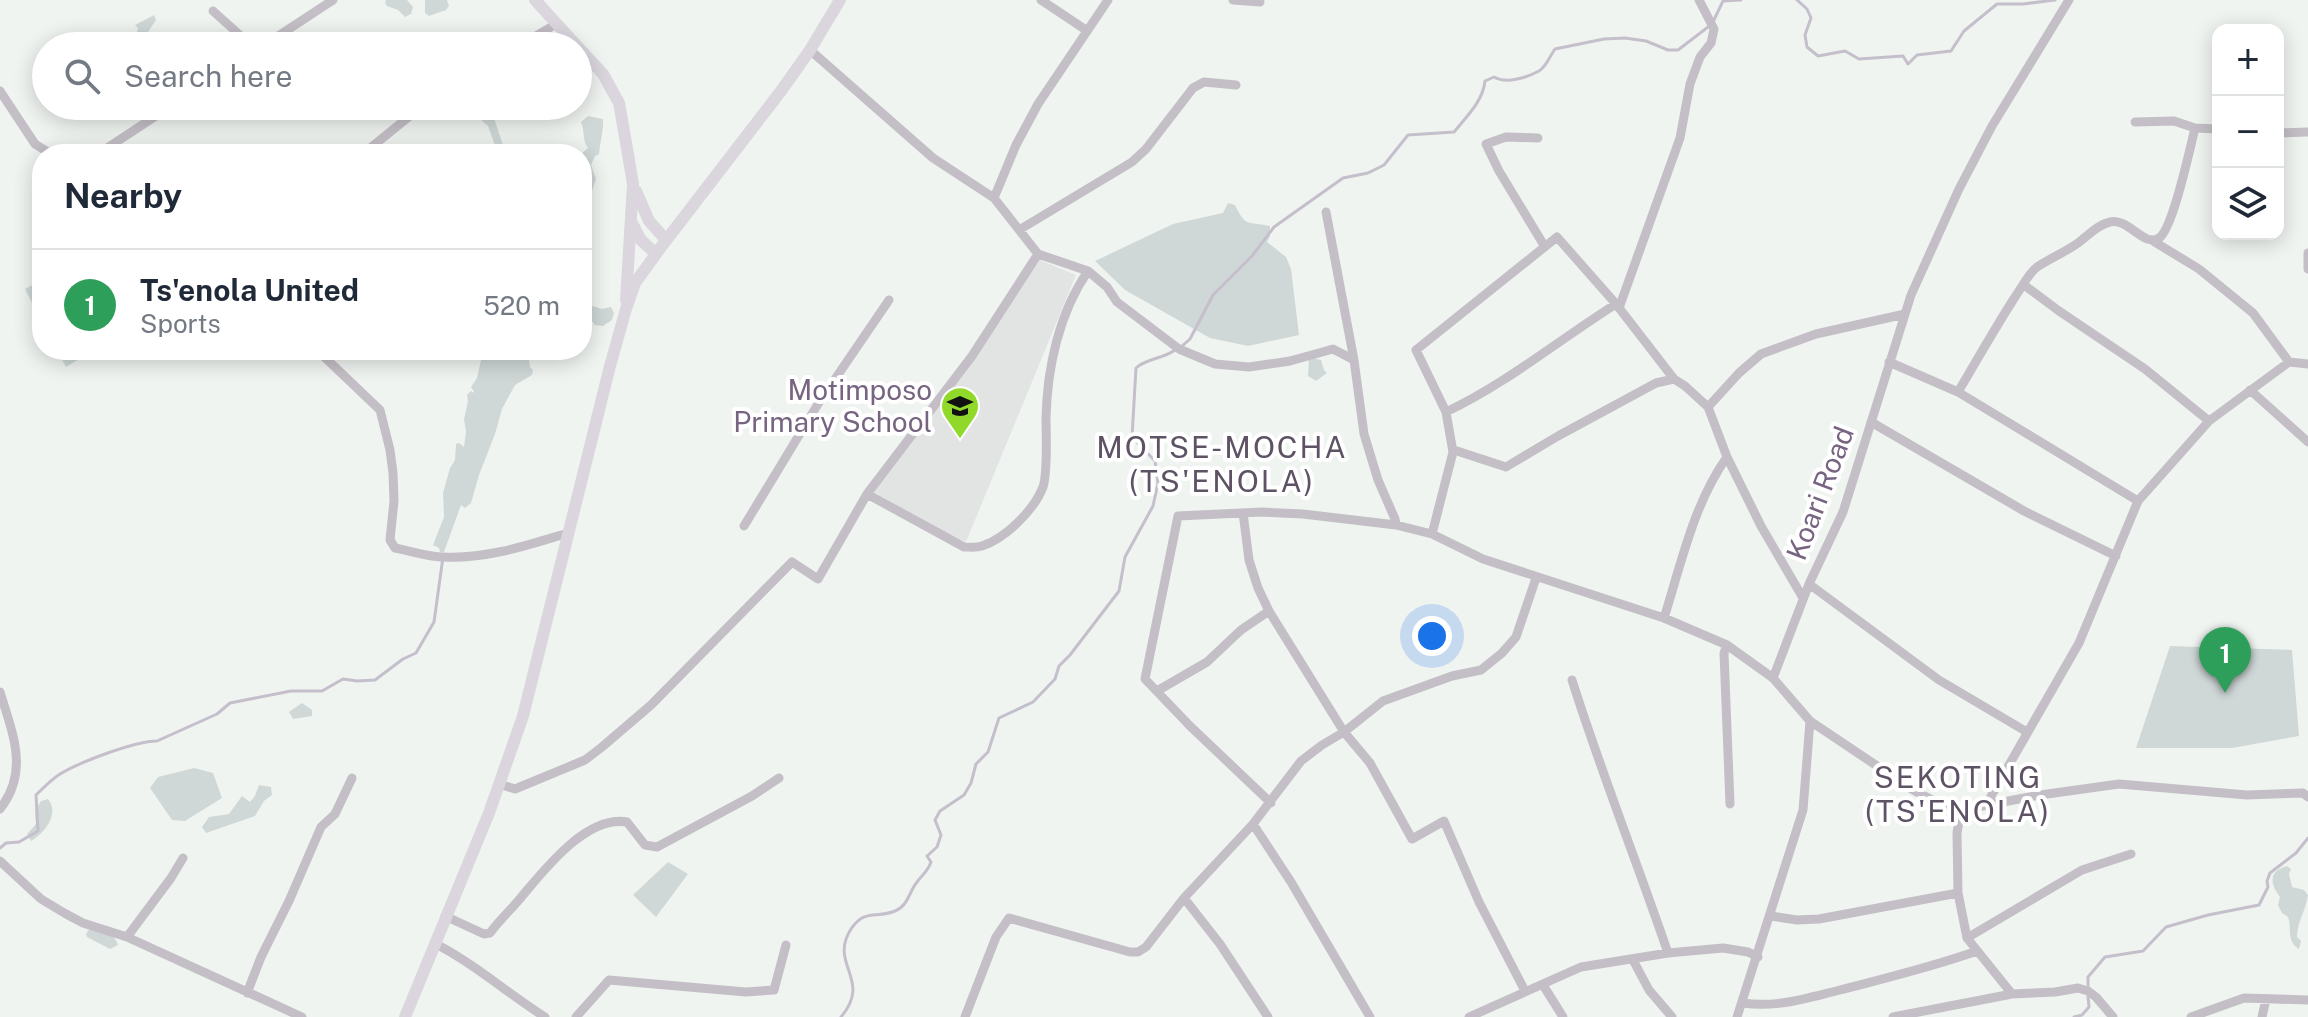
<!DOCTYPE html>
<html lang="en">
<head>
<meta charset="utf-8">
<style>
	:root { --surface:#fff; --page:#f6f6f7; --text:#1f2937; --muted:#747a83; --line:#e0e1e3; --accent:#527832 }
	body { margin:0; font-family:"Public Sans",sans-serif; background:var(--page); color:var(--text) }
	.controls { position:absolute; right:24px; top:24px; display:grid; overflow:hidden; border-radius:16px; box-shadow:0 4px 20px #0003 }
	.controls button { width:72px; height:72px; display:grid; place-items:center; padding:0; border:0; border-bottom:2px solid var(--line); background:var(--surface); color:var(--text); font:40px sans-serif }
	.you { position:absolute; left:1432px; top:636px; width:28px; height:28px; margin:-20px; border:6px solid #fff; border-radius:50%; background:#1a73e8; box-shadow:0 0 0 12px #1a73e833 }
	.badge { display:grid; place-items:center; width:52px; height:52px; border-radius:50%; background:var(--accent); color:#fff; font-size:26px; font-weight:700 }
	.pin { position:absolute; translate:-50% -66px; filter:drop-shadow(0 2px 4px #0008) }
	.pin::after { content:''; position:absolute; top:42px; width:28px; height:24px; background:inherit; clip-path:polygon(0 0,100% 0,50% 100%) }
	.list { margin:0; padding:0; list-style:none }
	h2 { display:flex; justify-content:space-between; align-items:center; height:104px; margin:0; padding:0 32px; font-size:34px }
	h2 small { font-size:26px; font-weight:400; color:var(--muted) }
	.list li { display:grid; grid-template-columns:52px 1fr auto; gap:24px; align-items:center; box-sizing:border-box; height:112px; padding:0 32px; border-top:2px solid var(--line) }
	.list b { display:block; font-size:30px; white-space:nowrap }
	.list p { margin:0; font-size:26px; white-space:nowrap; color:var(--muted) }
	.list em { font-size:26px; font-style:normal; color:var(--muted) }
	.icon { flex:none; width:44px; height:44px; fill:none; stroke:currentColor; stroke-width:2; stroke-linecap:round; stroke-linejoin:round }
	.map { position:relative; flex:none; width:2308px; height:1017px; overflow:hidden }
	.search { position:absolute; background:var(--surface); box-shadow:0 4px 20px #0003; left:32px; top:32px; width:560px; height:88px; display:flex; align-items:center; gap:20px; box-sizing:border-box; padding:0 28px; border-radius:44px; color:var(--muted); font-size:30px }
	.panel { position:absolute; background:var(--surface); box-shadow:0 4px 20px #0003; left:32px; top:144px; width:560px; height:216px; border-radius:32px }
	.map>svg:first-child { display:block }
</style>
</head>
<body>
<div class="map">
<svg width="2308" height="1017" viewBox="0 0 2308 1017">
	<rect width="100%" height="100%" fill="#f0f4f1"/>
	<path fill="#e2e4e4" d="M1040 260 1076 275 966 542 926 523 873 491 1035 262Z"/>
	<path fill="#cfd8d7" d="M386 0H407L413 7 411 14 405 17 398 10 387 6 385 3Z
		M425 0H447L449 6 446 10 429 16 425 13Z
		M154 15 156 20 146 35 133 46H117C125 41 136 40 138 28L135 25Z
		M484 114 494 118 506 154H498L488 126 482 121Z
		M588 116 603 119C604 128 600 143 599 154L595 156 591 165 596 179 592 191 582 186V176L585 173 581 154 588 148C582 141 585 131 581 122Z
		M1228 203 1235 205C1246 228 1247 221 1270 226V236L1267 242 1286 257 1291 269 1299 335 1248 346 1210 338 1125 290 1095 261 1173 224 1223 213Z
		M42 280V323L25 289Z
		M586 304 602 309 611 307 614 313 612 320 603 326 595 325 591 320 584 318 582 307Z
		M57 350H94L66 367Z
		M500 350H536L529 360 530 367 533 370 532 375 515 385 502 409 495 434 479 475 471 503 465 508 461 505 444 552H440L439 548 433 545 444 517 443 493 450 468 455 460 456 444 459 443 464 447 466 432 464 419 468 401 467 395 471 391 475 393 471 387 477 378 481 360 486 357 490 359 496 358Z
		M1313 358 1321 360 1324 370 1327 373 1316 381 1308 376 1309 359Z
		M2170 646 2292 650 2299 736 2232 748H2136Z
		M302 703 312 710V716L293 719 289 712Z
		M194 768 213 773 222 798 185 821 172 820 150 788 158 777Z
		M259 785 271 787 272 795 264 801 255 816 206 833 202 827 209 817 229 814 242 796 250 802 255 796Z
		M48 799C60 813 45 833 31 841L27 834 36 824 35 811 41 801Z
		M668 862 688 874 656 917 633 895Z
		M2287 866 2291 869 2289 874 2292 887 2304 890 2308 895C2306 910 2297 922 2297 937L2301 941 2299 949C2286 941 2292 928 2288 917L2282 913 2278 905 2280 897C2270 884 2268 871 2287 866Z
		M90 928C100 932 115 932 118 945L110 949 87 937 86 934Z"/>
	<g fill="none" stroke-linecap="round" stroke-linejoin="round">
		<path stroke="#c4bfcb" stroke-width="3" d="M1797 0 1807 9 1811 18 1805 35 1807 47 1818 56 1845 51 1859 59 1903 56 1908 64 1917 55 1951 51 1964 31 1997 4H2023L2055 0
			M1181 347 1190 339 1213 295 1252 256 1274 227 1343 178 1368 173 1384 165 1408 135 1454 132C1467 116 1483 101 1485 81L1494 77C1506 84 1526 78 1539 71 1546 67 1550 56 1555 49L1604 39 1625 38 1646 41 1668 50H1678L1712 24 1723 1 1741 0
			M0 848 6 843 19 842 38 831 36 795C43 788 52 779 60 774 80 762 135 741 157 741L217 714 230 703 291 691H322L343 679 357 681 375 680 403 659 416 653 434 622 443 557
			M2088 988V977L2105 957 2143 951 2166 927 2208 915 2259 905 2268 887 2267 881 2270 873 2296 853 2308 838
			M841 1017C873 979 828 965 851 929 865 908 876 919 895 911 908 906 909 892 917 882 923 874 928 871 931 862L927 856 937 847 941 835 935 820 940 811 964 795 971 783 976 764 988 752 999 718 1033 702 1055 679 1059 666 1070 655 1119 591 1125 557 1153 506 1158 483 1155 461 1132 437 1136 368C1147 358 1163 359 1175 350
			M2074 1017 2082 1015 2089 1007 2088 996"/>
		<path stroke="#c4bfc6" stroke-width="9" d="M1041 0 1086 30
			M1233 0 1260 2
			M213 11 252 46
			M263 46 333 0
			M519 46 556 24
			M810 50 933 158 994 198 1038 254 1088 271 1107 287 1117 302 1179 349 1215 364 1249 367 1290 361 1333 349 1354 360
			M0 91 35 144 51 154
			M2135 122 2174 121 2195 128
			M2278 133 2308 132
			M1538 138 1506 137 1486 144 1499 171 1545 247
			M98 154 171 106
			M363 154 422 106
			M994 198 1016 145 1038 104 1108 0
			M1326 212 1354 360 1364 434 1378 480 1395 519 1396 525
			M1019 230 1132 162 1146 149 1193 88 1204 82 1236 85
			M2153 241 2199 269 2253 313 2289 362
			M2308 253V269
			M2024 285 2059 311 2145 369 2209 421
			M1619 308 1680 138 1690 84 1700 57 1711 43 1714 29 1699 0
			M317 350 380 410 390 450 393 473 394 501 390 540 395 548C411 551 428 557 444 557 487 559 528 545 568 533
			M1889 362 1958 392 2138 501
			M2250 390 2308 442
			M1958 392C1977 360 1995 328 2015 297 2022 287 2028 274 2037 267 2049 259 2063 253 2075 245 2086 238 2096 225 2110 222 2128 217 2144 248 2159 238 2173 229 2190 148 2195 128L2218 129
			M1708 407 1739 373 1761 354 1816 334 1905 314
			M1446 412C1507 383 1559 340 1616 304
			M1871 422 2024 511 2116 556
			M1453 452 1457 451 1506 467 1558 436 1656 383 1674 379
			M867 494 964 547C970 547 976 548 982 546 1006 538 1034 510 1043 487 1048 472 1046 435 1046 419 1047 368 1059 313 1088 271
			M1243 513 1249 560 1258 588 1269 611 1344 732 1370 763 1412 839 1444 821 1479 902 1525 991
			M744 526 818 404 889 300
			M1432 534 1453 452 1446 412 1416 350 1557 237 1616 304 1674 379 1685 386 1708 407 1727 457 1761 526 1803 598
			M1809 584 1939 680 2027 732
			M1664 618C1681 564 1694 503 1727 457
			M1727 645 1724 653 1730 804
			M1572 680C1601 772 1637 862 1668 953
			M1157 691 1207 662 1241 630 1269 611
			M0 692C12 732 30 771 0 809
			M1810 721 1913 790 1936 802 1961 810 2040 795 2119 784 2247 795 2303 793 2308 797
			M499 784 515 789 585 760 602 747 651 705 792 562 818 579 867 494 972 356 1038 254
			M1271 803 1190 726 1145 679 1178 516 1262 512 1303 514 1396 525 1432 534 1483 559 1664 618 1727 645 1773 678
			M1986 805 2079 643 2138 501 2209 421 2289 362 2308 364
			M1253 824 1291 882 1370 1017
			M0 861 41 899 66 914 83 923 127 937 302 1017
			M1958 893 1967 938 2082 870 2131 854
			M1184 898 1220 944 1268 1017
			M445 916 484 934 490 933C500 919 513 908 523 895 546 868 587 815 627 822L645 845 657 847 752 796 779 778
			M1771 916 1797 920 1819 919 1958 893 1957 833 1961 810
			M127 937 171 878 183 858
			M1967 938 2012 994
			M434 943C475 964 507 993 545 1017
			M1633 960 1649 990 1672 1017
			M1543 985 1563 1017
			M247 993 261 957 289 901 321 827 335 814 352 778
			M1743 1003C1777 1008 1807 998 1840 990 1886 978 1932 967 1977 951
			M576 1017 609 980 746 992 774 990 786 945
			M965 1017 996 937 1009 918 1130 952H1138L1146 947 1184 898 1253 824 1301 761 1322 745 1344 732 1383 701 1452 676 1481 670 1502 653 1516 637 1536 578
			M1469 1017 1581 967 1668 953 1723 948 1748 952 1758 957
			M1737 1017 1803 810 1810 721 1773 678 1809 584 1843 512 1911 295 1959 189 1992 126 2069 0
			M1893 1017 2012 994 2055 992 2078 988 2088 991 2096 997 2113 1017
			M2191 1017 2244 998 2308 1000
			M2262 1017 2266 999"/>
		<path stroke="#dbd6de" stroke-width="12" d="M535 0 577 46
			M578 47 603 74 619 103 624 131 633 184 626 300
			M636 191 649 221 666 240
			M632 223 641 240 656 254
			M405 1017 489 813 523 716 610 366 626 309 635 283 661 247 781 91 810 50 840 0"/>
	</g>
	<defs>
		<g id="school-pin" transform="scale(2)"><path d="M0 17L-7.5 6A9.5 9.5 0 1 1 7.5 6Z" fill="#90d92b" stroke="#fff"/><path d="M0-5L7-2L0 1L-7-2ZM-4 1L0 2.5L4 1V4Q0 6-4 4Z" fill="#111"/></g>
	</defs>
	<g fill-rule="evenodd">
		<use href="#school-pin" x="960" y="406"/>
	</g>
	<g text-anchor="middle" stroke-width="8" stroke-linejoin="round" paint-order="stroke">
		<g font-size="28" fill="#766480" stroke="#fff" text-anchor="end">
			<text x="932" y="400">Motimposo<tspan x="932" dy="32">Primary School</tspan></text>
		</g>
		<g font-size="28" fill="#766480" stroke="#fff">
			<text transform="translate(1820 493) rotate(-69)" y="10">Koari Road</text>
		</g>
		<g font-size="30" letter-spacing="2" fill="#5e5265" stroke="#fff">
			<text x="1222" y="458">MOTSE-MOCHA<tspan x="1222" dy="34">(TS'ENOLA)</tspan></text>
			<text x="1958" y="788">SEKOTING<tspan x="1958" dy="34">(TS'ENOLA)</tspan></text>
		</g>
	</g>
</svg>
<div class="controls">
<button>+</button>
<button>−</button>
<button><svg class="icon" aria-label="layers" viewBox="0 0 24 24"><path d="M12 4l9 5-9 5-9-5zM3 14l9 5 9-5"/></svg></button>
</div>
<div class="you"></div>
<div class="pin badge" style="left:2225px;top:693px;background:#2e9e5b">1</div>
<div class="search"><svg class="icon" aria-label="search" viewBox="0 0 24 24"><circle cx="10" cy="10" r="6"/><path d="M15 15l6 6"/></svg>Search here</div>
<section class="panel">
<h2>Nearby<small></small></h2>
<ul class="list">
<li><span class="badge" style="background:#2e9e5b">1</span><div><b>Ts'enola United</b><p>Sports</p></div><em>520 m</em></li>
</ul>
</section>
</div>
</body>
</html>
